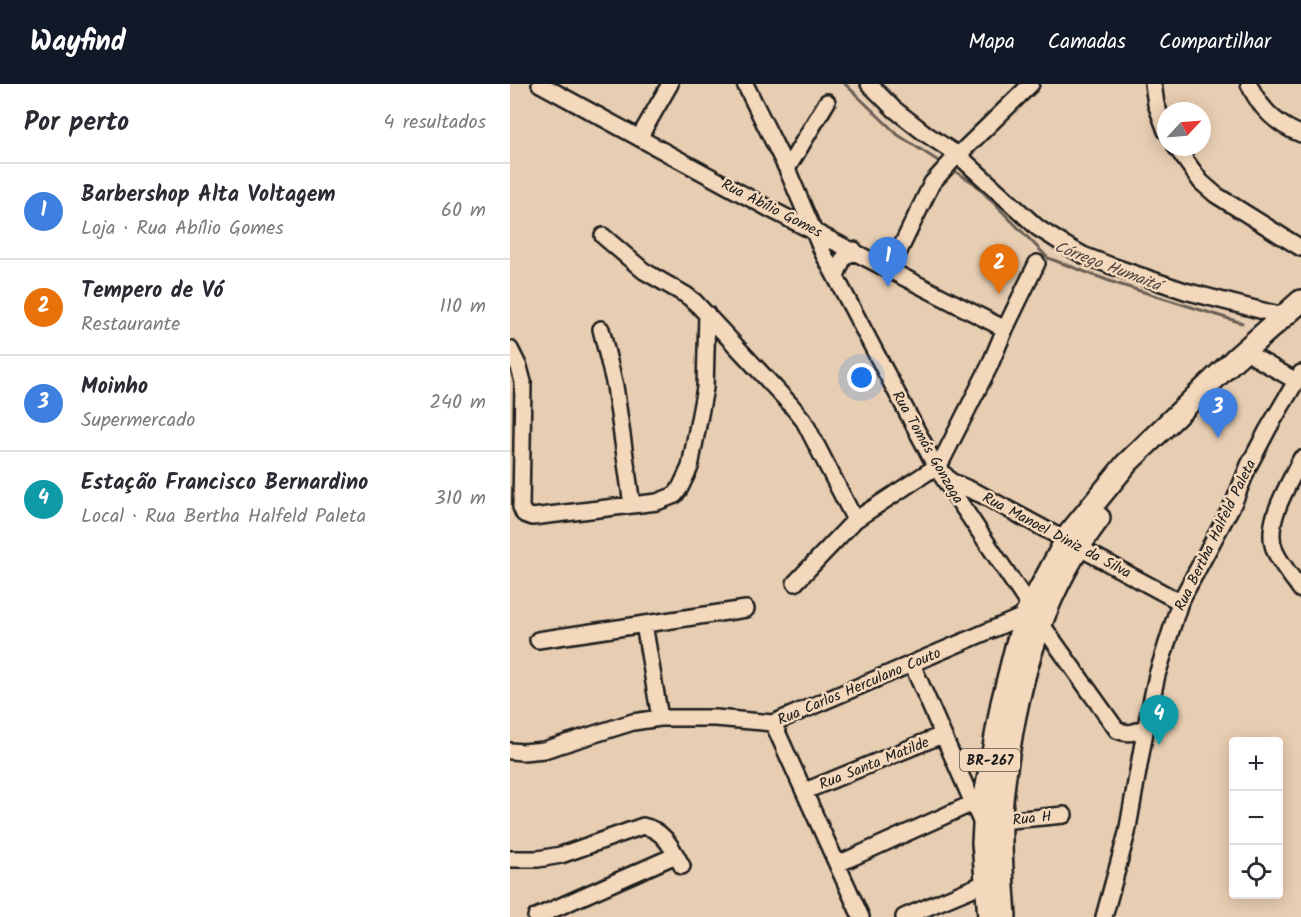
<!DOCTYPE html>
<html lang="pt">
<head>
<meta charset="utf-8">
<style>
	:root { --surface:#fff; --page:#f2f2f3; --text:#2b2b33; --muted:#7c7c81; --line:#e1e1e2; --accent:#111827 }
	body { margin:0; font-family:Kalam,sans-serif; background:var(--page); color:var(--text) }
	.controls { position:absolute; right:18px; bottom:18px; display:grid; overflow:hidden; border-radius:6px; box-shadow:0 3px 15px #0003 }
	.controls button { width:54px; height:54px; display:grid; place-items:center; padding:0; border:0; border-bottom:2px solid var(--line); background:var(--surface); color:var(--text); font:30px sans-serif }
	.compass { position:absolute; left:647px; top:18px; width:54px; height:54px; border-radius:50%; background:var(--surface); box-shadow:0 3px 15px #0003; rotate:64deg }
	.you { position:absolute; left:352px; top:294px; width:21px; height:21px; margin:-15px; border:4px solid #fff; border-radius:50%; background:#1a73e8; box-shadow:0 0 0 9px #1a73e833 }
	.badge { display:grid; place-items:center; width:39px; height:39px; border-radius:50%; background:var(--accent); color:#fff; font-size:20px; font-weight:700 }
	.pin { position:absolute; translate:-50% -50px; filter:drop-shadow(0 2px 3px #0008) }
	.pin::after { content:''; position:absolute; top:32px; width:21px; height:18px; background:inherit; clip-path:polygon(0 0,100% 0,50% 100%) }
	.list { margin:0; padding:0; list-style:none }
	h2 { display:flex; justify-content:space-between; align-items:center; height:78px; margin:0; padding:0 24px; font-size:26px }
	h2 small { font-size:20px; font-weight:400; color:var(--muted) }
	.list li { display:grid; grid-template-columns:39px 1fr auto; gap:18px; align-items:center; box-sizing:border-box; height:96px; padding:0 24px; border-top:2px solid var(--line) }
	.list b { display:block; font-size:22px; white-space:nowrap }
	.list p { margin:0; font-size:20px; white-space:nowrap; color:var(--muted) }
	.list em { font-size:20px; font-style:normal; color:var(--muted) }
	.icon { flex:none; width:33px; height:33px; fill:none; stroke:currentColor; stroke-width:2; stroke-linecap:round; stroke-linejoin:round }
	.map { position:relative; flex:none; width:791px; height:833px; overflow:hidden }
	header { display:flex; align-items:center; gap:36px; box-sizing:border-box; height:84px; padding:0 30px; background:var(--accent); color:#fff }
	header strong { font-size:28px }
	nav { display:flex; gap:33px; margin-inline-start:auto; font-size:21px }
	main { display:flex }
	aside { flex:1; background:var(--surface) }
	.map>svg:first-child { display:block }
</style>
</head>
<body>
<header>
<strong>Wayfind</strong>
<nav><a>Mapa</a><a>Camadas</a><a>Compartilhar</a></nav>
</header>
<main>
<aside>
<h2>Por perto<small>4 resultados</small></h2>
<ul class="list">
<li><span class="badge" style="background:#3f7fe0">1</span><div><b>Barbershop Alta Voltagem</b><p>Loja · Rua Abílio Gomes</p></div><em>60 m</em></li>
<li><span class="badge" style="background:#e8710a">2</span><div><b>Tempero de Vó</b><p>Restaurante</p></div><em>110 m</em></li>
<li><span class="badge" style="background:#3f7fe0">3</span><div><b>Moinho</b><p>Supermercado</p></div><em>240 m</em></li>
<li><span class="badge" style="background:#0f9aa8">4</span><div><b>Estação Francisco Bernardino</b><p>Local · Rua Bertha Halfeld Paleta</p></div><em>310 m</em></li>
</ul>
</aside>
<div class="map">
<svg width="791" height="833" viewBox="0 0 791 833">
	<rect width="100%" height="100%" fill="#e7cdb1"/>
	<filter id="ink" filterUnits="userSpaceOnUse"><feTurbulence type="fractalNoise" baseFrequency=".0167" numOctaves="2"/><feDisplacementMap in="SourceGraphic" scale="12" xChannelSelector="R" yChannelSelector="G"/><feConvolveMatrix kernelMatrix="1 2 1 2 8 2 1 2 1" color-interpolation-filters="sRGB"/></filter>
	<g filter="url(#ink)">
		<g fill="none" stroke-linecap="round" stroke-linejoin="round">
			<path stroke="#695f54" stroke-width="3" d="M335 0 388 51 433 80
				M441 85 464 99 538 174 605 199 732 239"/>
			<g stroke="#1c1c1c" stroke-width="20">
				<path id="minor" d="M30 0 258 124 495 245
					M235 0 277 85 313 169 426 383 530 538 607 646C619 651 625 649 636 642
					M359 0 384 25 416 50 448 71 528 144 550 158 573 171 599 181 675 207 773 232
					M643 0 646 20 656 47
					M739 0C749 23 767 41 791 50
					M129 54 160 0
					M666 63 691 98 706 111 791 164
					M277 85 317 18
					M93 152 134 187 176 211 185 218 280 320 294 337 345 436
					M380 186 422 99 441 78 521 0
					M326 192 333 175 344 166
					M91 245 105 302 122 421
					M0 265 9 283 13 298 11 423 14 430 22 433 147 418 165 411 170 404 180 383 195 304 197 230
					M746 274 786 297
					M791 375C779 401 753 439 765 467 771 481 783 494 791 506
					M435 391 440 397 470 410 670 518
					M285 499 345 436 430 380 479 283 495 245 527 179
					M134 540 150 634
					M28 556 236 525
					M402 580 473 742
					M263 639 351 833
					M0 667 13 668 34 666 123 638 150 634H205L263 639 516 531
					M295 707 432 651
					M491 737 554 731
					M0 775H28L51 771 133 742C154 746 162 764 172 782
					M328 780 463 719 469 714
					M26 833 166 771
					M394 833 475 799
					M594 833 617 749 636 642 647 591 670 518 724 418 739 381 758 345 791 289"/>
			</g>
			<g stroke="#1c1c1c" stroke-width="26">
				<path id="highway" d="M479 833 473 759 476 707 492 619 506 563 516 531 560 449 617 379 725 275 791 217
					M495 833C493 801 490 769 491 737 491 713 495 689 499 665 512 582 537 502 589 434"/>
			</g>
			<use href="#minor" stroke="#f4d8bb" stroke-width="15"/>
			<use href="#highway" stroke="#f4d8bb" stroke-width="21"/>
		</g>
	</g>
	<g text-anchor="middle" stroke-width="5" stroke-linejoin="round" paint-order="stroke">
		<rect fill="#f4d8bb" stroke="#5d544c" stroke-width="1.5" x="450" y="665" width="60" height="22" rx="4.5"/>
		<g font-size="14" font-weight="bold" fill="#1c1c1c">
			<text x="480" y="681">BR-267</text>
		</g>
		<g font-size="15" fill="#1c1c1c" stroke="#f4d8bb">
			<text transform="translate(262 124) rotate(27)" y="5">Rua Abílio Gomes</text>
			<text transform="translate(418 363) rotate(60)" y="5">Rua Tomás Gonzaga</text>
			<text transform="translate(547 451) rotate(28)" y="5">Rua Manoel Diniz da Silva</text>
			<text transform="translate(705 451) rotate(-64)" y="5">Rua Bertha Halfeld Paleta</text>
			<text transform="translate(349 602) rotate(-23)" y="5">Rua Carlos Herculano Couto</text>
			<text transform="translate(364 679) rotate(-22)" y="5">Rua Santa Matilde</text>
			<text transform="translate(522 734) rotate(-6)" y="5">Rua H</text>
		</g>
		<g font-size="16" font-style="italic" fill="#4f4842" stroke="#f4d8bb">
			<text transform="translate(598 181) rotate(21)" y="6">Córrego Humaitá</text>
		</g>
	</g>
</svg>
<div class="controls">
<button>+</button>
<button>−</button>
<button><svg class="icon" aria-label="locate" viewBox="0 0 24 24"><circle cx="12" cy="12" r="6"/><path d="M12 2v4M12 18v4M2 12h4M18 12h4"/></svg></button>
</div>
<svg class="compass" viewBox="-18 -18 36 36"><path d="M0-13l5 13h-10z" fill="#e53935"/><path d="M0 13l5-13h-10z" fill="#7c7c81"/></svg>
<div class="you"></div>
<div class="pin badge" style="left:378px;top:203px;background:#3f7fe0">1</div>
<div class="pin badge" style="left:489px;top:210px;background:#e8710a">2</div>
<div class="pin badge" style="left:708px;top:354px;background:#3f7fe0">3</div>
<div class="pin badge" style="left:649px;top:661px;background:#0f9aa8">4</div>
</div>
</main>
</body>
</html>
